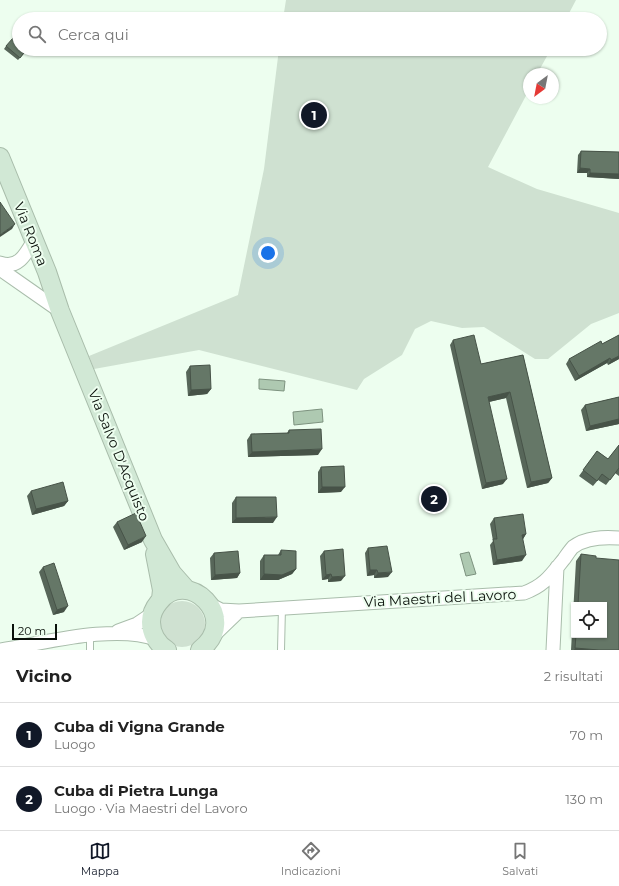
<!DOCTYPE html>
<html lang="it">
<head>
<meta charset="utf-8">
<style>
	:root { --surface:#fff; --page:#f2f2f2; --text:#222; --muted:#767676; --line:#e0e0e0; --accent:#111827 }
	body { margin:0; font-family:Montserrat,sans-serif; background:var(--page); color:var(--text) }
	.controls { position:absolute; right:12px; bottom:12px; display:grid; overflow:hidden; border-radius:0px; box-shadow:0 1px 3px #0004 }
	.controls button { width:36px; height:36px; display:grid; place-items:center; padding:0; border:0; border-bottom:1px solid var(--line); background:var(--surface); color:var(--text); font:20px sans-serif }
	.compass { position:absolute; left:523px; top:68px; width:36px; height:36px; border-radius:50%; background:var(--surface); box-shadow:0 1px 3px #0004; rotate:212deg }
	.scale { position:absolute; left:12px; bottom:10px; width:45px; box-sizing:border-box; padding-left:4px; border:2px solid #0a110b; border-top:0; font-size:11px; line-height:14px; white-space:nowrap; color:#0a110b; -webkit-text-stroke:3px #edfeef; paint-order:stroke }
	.you { position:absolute; left:268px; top:253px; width:14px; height:14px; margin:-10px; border:3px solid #fff; border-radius:50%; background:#1a73e8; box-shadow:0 0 0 6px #1a73e833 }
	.badge { display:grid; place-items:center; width:26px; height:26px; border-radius:50%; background:var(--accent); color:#fff; font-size:13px; font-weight:700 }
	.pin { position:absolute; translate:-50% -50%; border:2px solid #fff; box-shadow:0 1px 4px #0006 }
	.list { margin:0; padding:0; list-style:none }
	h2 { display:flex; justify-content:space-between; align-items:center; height:52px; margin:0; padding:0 16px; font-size:17px }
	h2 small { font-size:13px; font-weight:400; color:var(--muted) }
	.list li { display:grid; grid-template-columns:26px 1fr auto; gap:12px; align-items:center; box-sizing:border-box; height:64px; padding:0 16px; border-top:1px solid var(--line) }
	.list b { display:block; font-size:15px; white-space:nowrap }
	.list p { margin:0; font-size:13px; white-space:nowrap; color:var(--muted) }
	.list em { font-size:13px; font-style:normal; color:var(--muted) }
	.icon { flex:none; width:22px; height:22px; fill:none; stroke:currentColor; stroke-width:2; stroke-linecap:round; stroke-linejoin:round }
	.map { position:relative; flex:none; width:619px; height:650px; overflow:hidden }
	.search { position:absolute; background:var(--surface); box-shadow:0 1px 3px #0004; left:12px; right:12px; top:12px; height:44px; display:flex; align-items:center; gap:10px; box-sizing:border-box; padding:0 14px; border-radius:22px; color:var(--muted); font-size:15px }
	.sheet { height:180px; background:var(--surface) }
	nav { display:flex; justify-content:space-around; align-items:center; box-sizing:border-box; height:56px; border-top:1px solid var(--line); background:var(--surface); font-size:11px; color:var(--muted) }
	nav a { display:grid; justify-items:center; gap:2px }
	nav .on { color:var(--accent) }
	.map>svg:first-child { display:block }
</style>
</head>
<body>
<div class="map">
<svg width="619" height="650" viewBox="0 0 619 650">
	<rect width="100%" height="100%" fill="#edfeef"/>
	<path fill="#cfe1d1" d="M286 0H576L566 19H283Z
		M279 49H551L537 74H529V90L488 167 537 189 619 213V313L591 324 548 359H535L484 327 462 328 431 321 415 329 402 355 364 379 357 390 199 350 94 369 89 356 238 295 264 169Z
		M159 624a23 23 0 1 1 46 0a23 23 0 1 1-46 0Z"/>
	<path fill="#aec9b1" stroke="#7d927f" d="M259 379 285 381 284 391 259 389Z
		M322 409 323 422 294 425 293 412Z
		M469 552 476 574 466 576 460 554Z"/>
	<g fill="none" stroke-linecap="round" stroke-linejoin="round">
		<g stroke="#a9bdab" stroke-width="8">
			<path id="lane" d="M90 650V636
				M281 650 282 607"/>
		</g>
		<g stroke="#a9bdab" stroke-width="15">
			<path id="street" d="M0 263C18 270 26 254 34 240
				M0 269 60 311
				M209 604 221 610 239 611 524 593C544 586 551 575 564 559 567 555 570 550 573 547 586 537 604 537 619 538
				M118 631 137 624 152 614
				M212 637 239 611
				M0 650C45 643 114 624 156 639
				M553 650 557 567"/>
		</g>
		<g stroke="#a9bdab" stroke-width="20">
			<path id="secondary" d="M0 157 47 272 60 311 153 540 172 573 187 590
				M155 554 162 590 161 599
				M167 650C157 644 151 633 151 622 151 614 154 608 159 602 187 566 242 618 200 650"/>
		</g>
		<use href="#lane" stroke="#fff" stroke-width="6"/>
		<use href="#street" stroke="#fff" stroke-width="13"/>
		<use href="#secondary" stroke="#d1e8d5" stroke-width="18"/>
	</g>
	<path fill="#576659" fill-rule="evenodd" d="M6 46 28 49 18 60 4 49Z
		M581 151 619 152V179L587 177V173H577L578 155Z
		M619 335V359L608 365 607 363 575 381 566 364 569 359 602 344Z
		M453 340 481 364 523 355 552 478 548 483 527 488 506 398 489 402 503 484 482 489 450 345Z
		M190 366 211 389 207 394 188 396 186 372Z
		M619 397V424L586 431 581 410 585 405Z
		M289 430 318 455 248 457 247 440 251 434 287 433Z
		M619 445V476L615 473 606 485 598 480 593 486 579 476 597 451 608 459Z
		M321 467 341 492 318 493V472Z
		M31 491 68 501 64 506 32 515 27 496Z
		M236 497 273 523H232V503Z
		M494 518 526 534 523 539 522 561 493 565 490 545 493 541 490 524Z
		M117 522 142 542 124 550 113 527Z
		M368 548 388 577 374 578V575L367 576 365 553Z
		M281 550 296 569 292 574 278 580H260V561L264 555H278Z
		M324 551 341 581 328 582V579L322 580 320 556Z
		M214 553 240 573 237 578 211 580 210 558Z
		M581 554 596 558 619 650H571L576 561ZM574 605H604V635H574Z
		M43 567 64 612 53 615 39 572Z"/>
	<path fill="#475348" d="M580 168 590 169 587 173H577Z
		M590 173 619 174V179L587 177Z
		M15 224 12 229 0 237V235Z
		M619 356V359L608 365 611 360Z
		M610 358 607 363 575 381 579 376Z
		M211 389 207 394 188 396 191 390Z
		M510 392 506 398 484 403 488 397Z
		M619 419V424L586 431 590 426Z
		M322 449 318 455 248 457 252 452Z
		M552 478 548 483 527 488 531 482Z
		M507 479 503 484 482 489 486 483Z
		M322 487H345L341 492 318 493Z
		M68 501 64 506 32 515 36 509Z
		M277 517 273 523H232L236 518Z
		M526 534 523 539 522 535Z
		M146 536 142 542 124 550 128 545Z
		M526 555 522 561 493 565 497 560Z
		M296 569 292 574 278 580H260L264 574Z
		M370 570H377L374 575 367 576Z
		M392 572 388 577 374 578 378 573Z
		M240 573 237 578 211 580 215 575Z
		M331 574 328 579 322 580 326 575Z
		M345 576 341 581 328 582 332 577Z
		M68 606 64 612 53 615 57 610Z
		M575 648 599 650H574Z"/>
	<path fill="#657767" stroke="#475348" d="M19 31V49H27L20 58 6 46Z
		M581 151 619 152V174L590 173V169L580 168Z
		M0 202 15 224 0 235Z
		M474 335 481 364 523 355 552 478 531 482 510 392 488 397 507 479 486 483 453 340Z
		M619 335V356L611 360 610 358 579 376 569 359 601 341 602 344Z
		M210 365 211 389 191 390 190 366Z
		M619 397V419L590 426 585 405Z
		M321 429 322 449 252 452 251 434 289 433V430Z
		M619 445V468L610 480 602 474 597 481 583 470 597 451 608 459Z
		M344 466 345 487H322L321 467Z
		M63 482 68 501 36 509 31 491Z
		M236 497H276L277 517 236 518Z
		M136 513 146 536 128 545 117 522Z
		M523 514 526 534 522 535 526 555 497 560 493 539H497L494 518Z
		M387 546 392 572 378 573 377 570H370L368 548Z
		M343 549 345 576 332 577 331 574 326 575 324 551Z
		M281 550 296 551V569L282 575 264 574V555H281Z
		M238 551 240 573 215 575 214 553Z
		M581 554 596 556V558L619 560V650H599L575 648 576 635H604V605H578Z
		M54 563 68 606 57 610 43 567Z"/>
	<g text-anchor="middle" stroke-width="4" stroke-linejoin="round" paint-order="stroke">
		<g font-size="14" fill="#0a110b" stroke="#edfeef">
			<text transform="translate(31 234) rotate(68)" y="5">Via Roma</text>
			<text transform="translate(119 455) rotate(68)" y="5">Via Salvo D'Acquisto</text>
			<text transform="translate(440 598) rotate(-3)" y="5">Via Maestri del Lavoro</text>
		</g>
	</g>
</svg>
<div class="controls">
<button><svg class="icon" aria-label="locate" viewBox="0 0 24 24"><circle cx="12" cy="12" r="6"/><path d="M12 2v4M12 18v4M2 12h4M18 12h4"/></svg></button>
</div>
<svg class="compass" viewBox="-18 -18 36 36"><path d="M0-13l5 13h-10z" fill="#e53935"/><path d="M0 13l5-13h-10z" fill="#767676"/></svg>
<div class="scale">20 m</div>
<div class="you"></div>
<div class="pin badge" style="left:314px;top:115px">1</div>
<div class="pin badge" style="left:434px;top:499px">2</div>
<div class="search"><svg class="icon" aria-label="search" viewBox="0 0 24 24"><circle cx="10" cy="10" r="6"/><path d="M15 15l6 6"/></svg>Cerca qui</div>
</div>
<section class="sheet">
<h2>Vicino<small>2 risultati</small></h2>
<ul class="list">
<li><span class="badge">1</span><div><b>Cuba di Vigna Grande</b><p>Luogo</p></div><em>70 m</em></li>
<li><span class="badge">2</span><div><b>Cuba di Pietra Lunga</b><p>Luogo · Via Maestri del Lavoro</p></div><em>130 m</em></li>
</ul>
</section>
<nav>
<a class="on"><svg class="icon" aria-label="map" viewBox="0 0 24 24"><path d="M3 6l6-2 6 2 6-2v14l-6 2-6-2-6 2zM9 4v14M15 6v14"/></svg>Mappa</a>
<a><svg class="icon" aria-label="directions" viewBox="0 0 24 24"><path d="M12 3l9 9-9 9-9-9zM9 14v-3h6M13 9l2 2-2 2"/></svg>Indicazioni</a>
<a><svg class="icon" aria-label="saved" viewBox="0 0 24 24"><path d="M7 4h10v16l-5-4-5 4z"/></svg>Salvati</a>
</nav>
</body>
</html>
